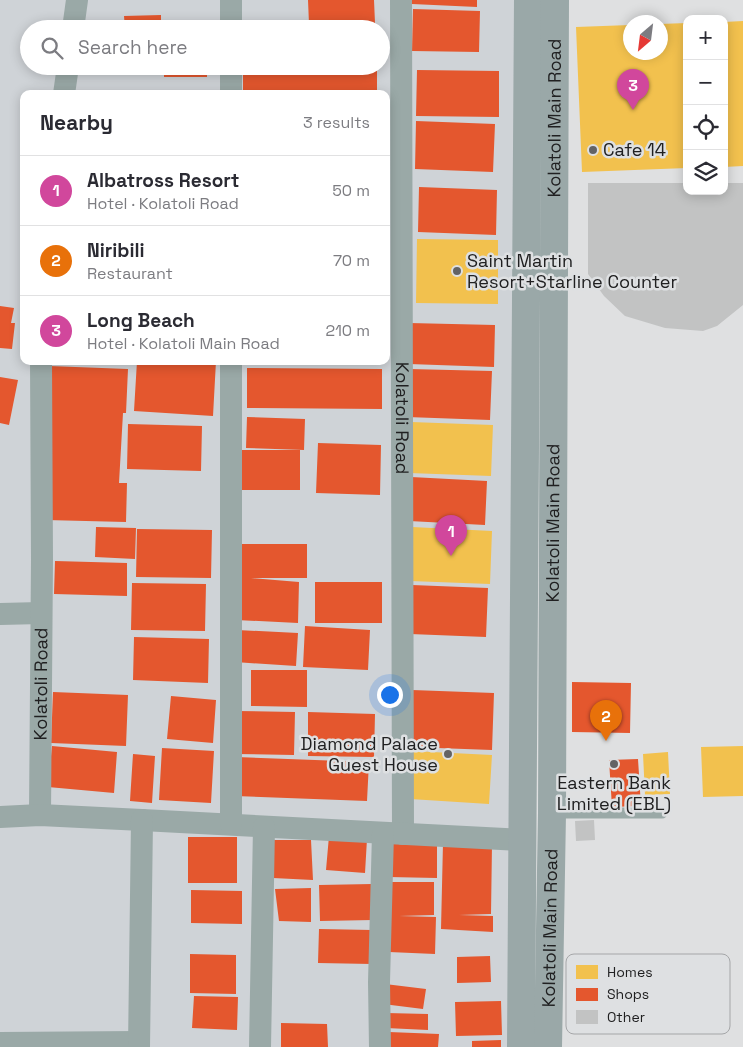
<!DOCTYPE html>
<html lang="en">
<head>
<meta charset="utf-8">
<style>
	:root { --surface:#fff; --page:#f7f7f7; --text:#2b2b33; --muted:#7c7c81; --line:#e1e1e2; --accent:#7c3aed }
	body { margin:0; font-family:"Space Grotesk",sans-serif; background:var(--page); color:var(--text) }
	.controls { position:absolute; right:15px; top:15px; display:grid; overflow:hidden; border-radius:10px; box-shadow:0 2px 12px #0003 }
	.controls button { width:45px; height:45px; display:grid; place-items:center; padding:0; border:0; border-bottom:1px solid var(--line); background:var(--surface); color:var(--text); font:25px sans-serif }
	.compass { position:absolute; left:623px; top:15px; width:45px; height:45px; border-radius:50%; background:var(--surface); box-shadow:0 2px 12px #0003; rotate:208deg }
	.you { position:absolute; left:389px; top:694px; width:18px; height:18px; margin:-12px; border:4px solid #fff; border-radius:50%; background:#1a73e8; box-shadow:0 0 0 8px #1a73e833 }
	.badge { display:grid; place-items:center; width:32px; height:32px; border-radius:50%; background:var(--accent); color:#fff; font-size:16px; font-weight:700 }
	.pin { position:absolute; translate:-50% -41px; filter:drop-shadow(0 1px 2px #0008) }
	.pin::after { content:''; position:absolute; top:26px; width:18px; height:15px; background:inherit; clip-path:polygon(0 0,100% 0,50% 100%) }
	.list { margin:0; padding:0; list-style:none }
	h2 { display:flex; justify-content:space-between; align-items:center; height:65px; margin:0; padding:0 20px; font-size:21px }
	h2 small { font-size:16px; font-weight:400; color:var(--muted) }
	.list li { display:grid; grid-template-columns:32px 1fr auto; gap:15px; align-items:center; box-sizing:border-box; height:70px; padding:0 20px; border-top:1px solid var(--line) }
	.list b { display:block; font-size:19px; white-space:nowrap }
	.list p { margin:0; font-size:16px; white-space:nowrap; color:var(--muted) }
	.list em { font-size:16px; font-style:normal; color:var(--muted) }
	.icon { flex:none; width:28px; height:28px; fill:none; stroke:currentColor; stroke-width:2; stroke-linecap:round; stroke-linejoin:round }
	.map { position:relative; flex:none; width:743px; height:1047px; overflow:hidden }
	.search { position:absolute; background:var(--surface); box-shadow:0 2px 12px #0003; left:20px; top:20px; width:370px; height:55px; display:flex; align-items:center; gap:12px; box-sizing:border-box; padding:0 18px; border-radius:28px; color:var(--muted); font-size:19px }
	.panel { position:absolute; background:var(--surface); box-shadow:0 2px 12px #0003; left:20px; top:90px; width:370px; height:275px; border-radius:10px }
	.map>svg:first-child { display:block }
</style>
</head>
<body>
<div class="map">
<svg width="743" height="1047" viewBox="0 0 743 1047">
	<rect width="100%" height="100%" fill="#dfe0e1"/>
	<path fill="#cfd3d7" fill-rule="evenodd" d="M0 0H532L525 1047H0ZM29 29H381V66H29ZM24 94H386V361H24Z"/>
	<path fill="#f2c14e" d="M743 21V166L724 167V22Z
		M687 23V168L582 172 576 27 630 25V52H660V24Z
		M417 239 498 240V304L416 303Z
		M411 422 493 425 491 476 409 473Z
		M412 527 492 531 490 584 410 581Z
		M743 746V796L703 797 701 747Z
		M412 751 492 755 489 804 410 799Z
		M668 752 670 794 645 795 643 754Z"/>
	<path fill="#e4572e" d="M308 0H374L375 23 309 24Z
		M412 0H477V7L412 4Z
		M413 9 480 11 479 52 412 51Z
		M161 15V29H125L124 16Z
		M163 21H206V29H164Z
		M304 25V29H245V27Z
		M125 66H161V69H125Z
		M164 66H207V77H164Z
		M243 66 377 67V94H243Z
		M417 70 499 71V117L416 116Z
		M416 121 495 124 493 172 415 169Z
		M419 187 497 190 496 235 418 232Z
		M0 306 14 308 11 323H15L12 349 0 348Z
		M409 323 495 325 494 367 409 364Z
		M137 361H216L213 416 134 411Z
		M249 361H378V363L249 364Z
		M49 366 128 369 126 413H123L119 483H127L126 522 46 520Z
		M247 368 382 369V409L247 408Z
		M409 369 492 371 490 420 407 417Z
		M0 377 18 380 9 425 0 423Z
		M247 417 305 419 304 450 246 448Z
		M128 424 202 426 201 471 127 469Z
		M318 443 381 445 380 495 316 493Z
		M238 450H300V490H239Z
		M411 477 487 481 485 525 409 521Z
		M96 527 136 528 135 559 95 557Z
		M137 529 212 530 211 578 136 577Z
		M241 544H307V578H251L299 582 298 623 236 620Z
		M55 561 127 563V596L54 594Z
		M315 582H382V623H315Z
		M132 583 206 584 205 631 131 630Z
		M412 585 488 588 486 637 410 634Z
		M305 626 370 630 368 670 303 667Z
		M237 630 298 633 296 666 235 662Z
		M134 637 209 639 208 683 133 680Z
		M251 670H307V707L251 706Z
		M572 682 631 683 630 733 572 732Z
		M412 690 494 693 492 750 410 747Z
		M53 692 128 695 126 746 51 743Z
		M171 696 216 700 213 743 167 739Z
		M235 711 295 712 294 755 234 754Z
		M308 712 375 714 374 757 308 756Z
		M52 746 117 752 114 793 48 787Z
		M162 748 214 751 211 803 159 800Z
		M133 754 155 756 152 803 130 801Z
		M236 757 369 762 367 801 235 796Z
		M638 759 641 806 612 807 609 760Z
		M329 836 367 839 365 873 326 870Z
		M188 837H237V883H188Z
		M269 840H311L313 880 273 878Z
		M388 841 437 842V878L389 877Z
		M443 843 492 844 491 914 459 915 493 916V932L441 929Z
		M387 882H434V915L399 916 436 917 435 954 389 952Z
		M372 884 373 920 320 921 319 885Z
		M311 888V922L279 921 275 889Z
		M191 890 242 891V924L191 923Z
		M319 929 372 930V964L318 963Z
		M190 954 236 955V994L190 993Z
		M490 956 491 982 457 983V957Z
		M385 984 426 989 423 1009 383 1004Z
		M194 996 238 997 237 1030 192 1028Z
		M501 1001 502 1035 456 1036 455 1002Z
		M386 1013 428 1014V1030L386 1028Z
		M281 1023 327 1024 328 1047H281Z
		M389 1032 439 1034 438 1047H388Z
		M501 1040V1047H472V1041Z"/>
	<path fill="#c2c3c3" d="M588 183H687V191H724V183H743V305L717 326 703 331 665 328 625 316 604 296 588 274Z
		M594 820 595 840 576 841 575 821Z"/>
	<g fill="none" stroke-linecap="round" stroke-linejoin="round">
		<path stroke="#9aa9a7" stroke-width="11" d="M552 813H662"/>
		<g stroke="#9aa9a7" stroke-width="22">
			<path id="s1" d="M401 0 403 834"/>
			<path d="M73 29 77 0"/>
			<path d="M231 29V0"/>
			<path d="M64 94 68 66"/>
			<path d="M231 94V66"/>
			<path d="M0 614 41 613"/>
			<path id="s2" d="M40 815 42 559 41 361"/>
			<path d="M0 817 40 815 142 820 522 840"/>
			<path d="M231 824V361"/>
			<path d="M0 1043 139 1042"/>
			<path d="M139 1047 142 820"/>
			<path d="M260 1047 264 827"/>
			<path d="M380 1047 379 982 383 833"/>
		</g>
		<g stroke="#9aa8a8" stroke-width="28">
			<path d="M521 1047 528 0"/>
			<path id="s3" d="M548 1047 552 813 555 0"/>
		</g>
	</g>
	<g fill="#636364" stroke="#dee0e2" stroke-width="2">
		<circle cx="593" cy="150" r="5"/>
		<circle cx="457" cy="271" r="5"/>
		<circle cx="448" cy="754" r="5"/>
		<circle cx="614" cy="764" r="5"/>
	</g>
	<g text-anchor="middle" stroke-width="5" stroke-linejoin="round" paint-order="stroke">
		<g font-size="18" fill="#202021" stroke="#dee0e2">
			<text dy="6" stroke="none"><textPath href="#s3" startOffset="929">Kolatoli Main Road</textPath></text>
			<text dy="6" stroke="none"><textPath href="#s1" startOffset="418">Kolatoli Road</textPath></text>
			<text dy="6" stroke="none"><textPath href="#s3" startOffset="524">Kolatoli Main Road</textPath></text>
			<text dy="6" stroke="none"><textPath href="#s2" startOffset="131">Kolatoli Road</textPath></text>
			<text dy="6" stroke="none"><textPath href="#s3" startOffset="119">Kolatoli Main Road</textPath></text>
		</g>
		<g font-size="18" fill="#202021" stroke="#dee0e2" text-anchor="start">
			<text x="603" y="156">Cafe 14</text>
			<text x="467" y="267">Saint Martin<tspan x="467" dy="21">Resort+Starline Counter</tspan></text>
			<text x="438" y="750" text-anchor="end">Diamond Palace<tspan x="438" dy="21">Guest House</tspan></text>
			<text x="614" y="789" text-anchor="middle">Eastern Bank<tspan x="614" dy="21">Limited (EBL)</tspan></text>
		</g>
	</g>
	<rect x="566" y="954" width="164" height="80" rx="8" fill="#dee0e2" stroke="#a5a6a8" stroke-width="1"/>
	<rect x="576" y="965" width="22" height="14" fill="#f2c14e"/>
	<rect x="576" y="988" width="22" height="13" fill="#e4572e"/>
	<rect x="576" y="1010" width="22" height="14" fill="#c2c3c3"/>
	<g font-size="14" fill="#202021">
		<text x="607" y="977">Homes</text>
		<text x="607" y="999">Shops</text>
		<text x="607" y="1022">Other</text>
	</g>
</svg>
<div class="controls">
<button>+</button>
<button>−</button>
<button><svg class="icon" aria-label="locate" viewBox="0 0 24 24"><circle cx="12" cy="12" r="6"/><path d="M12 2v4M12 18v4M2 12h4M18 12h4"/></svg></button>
<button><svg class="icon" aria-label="layers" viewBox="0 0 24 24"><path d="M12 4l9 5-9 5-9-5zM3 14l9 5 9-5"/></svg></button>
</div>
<svg class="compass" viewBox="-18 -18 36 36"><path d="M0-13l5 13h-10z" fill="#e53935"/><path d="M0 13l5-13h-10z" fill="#7c7c81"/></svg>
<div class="you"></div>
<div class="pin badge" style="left:451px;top:556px;background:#d1479c">1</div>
<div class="pin badge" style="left:606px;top:741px;background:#e8710a">2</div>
<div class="pin badge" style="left:633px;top:110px;background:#d1479c">3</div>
<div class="search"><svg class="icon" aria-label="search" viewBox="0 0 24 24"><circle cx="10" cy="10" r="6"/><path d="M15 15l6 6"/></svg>Search here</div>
<section class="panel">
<h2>Nearby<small>3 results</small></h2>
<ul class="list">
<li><span class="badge" style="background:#d1479c">1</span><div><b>Albatross Resort</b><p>Hotel · Kolatoli Road</p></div><em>50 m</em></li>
<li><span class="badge" style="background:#e8710a">2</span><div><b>Niribili</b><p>Restaurant</p></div><em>70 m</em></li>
<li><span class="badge" style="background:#d1479c">3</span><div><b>Long Beach</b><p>Hotel · Kolatoli Main Road</p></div><em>210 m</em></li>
</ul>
</section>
</div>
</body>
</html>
